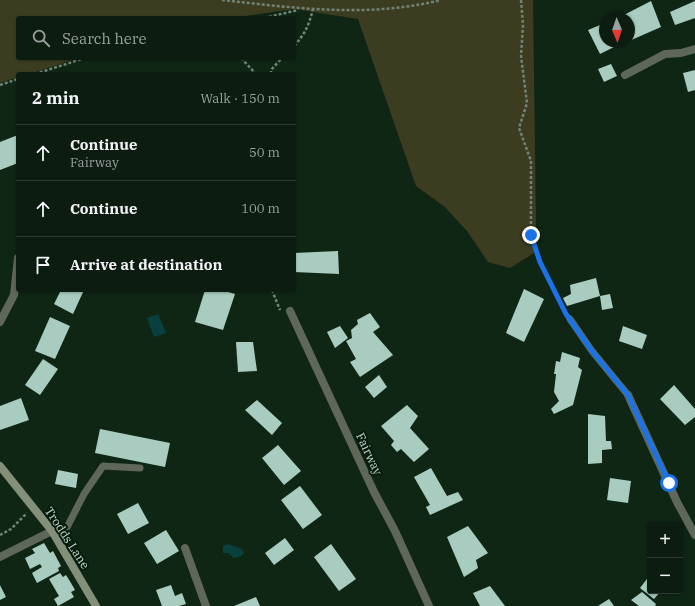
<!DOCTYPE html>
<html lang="en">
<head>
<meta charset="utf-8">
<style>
	:root { --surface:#0c1c10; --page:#1a291e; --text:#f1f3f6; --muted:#9aa19f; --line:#2c3a30 }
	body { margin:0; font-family:"IBM Plex Serif",serif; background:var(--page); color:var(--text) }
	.controls { position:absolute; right:12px; bottom:12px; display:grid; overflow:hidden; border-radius:4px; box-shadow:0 1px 3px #0004 }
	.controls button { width:36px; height:36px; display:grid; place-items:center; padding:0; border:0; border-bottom:1px solid var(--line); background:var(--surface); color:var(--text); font:20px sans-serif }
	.compass { position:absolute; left:599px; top:12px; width:36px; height:36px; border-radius:50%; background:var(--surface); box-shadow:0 1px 3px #0004; rotate:178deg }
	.stop { position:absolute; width:12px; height:12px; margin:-9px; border:3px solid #1a73e8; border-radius:50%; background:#fff }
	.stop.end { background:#1a73e8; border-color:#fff; box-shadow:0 1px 4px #0008 }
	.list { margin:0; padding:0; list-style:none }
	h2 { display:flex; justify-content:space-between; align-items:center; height:52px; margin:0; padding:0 16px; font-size:17px }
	h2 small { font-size:13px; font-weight:400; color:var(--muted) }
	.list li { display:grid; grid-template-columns:26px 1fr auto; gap:12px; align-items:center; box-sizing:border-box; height:56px; padding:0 16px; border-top:1px solid var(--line) }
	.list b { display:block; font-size:15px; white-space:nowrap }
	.list p { margin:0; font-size:13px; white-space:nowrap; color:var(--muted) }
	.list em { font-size:13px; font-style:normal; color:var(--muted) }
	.icon { flex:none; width:22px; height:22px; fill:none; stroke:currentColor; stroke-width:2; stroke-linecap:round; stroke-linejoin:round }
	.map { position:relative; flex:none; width:695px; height:606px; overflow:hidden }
	.search { position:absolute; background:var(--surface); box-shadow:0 1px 3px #0004; left:16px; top:16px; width:280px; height:44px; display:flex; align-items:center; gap:10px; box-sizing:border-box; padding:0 14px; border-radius:4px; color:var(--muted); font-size:15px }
	.panel { position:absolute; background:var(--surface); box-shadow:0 1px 3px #0004; left:16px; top:72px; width:280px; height:220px; border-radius:4px }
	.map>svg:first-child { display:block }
</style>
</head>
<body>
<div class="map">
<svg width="695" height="606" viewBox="0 0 695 606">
	<rect width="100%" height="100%" fill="#102615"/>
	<path fill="#3c3c21" d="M0 0H533L536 223 534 253 510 268 488 262 467 231 445 207 416 186 358 19 294 9 231 18H18V58H79L29 74H18V77L0 83Z"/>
	<path fill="#09403e" d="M158 314 166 333 154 337 147 318Z
		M228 544 242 549 244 553 241 556 234 558 228 553H223V546Z"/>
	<path fill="#a8cdc0" d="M651 1 661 27 629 41V18H618Z
		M695 1V18L675 25 670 12Z
		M605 23V42H624L600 54 588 30Z
		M611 64 617 76 604 82 598 69Z
		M695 70V90L688 92 683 73Z
		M18 135V163L0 170V142Z
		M338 251 339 274 294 272V253Z
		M596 278 600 296 567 306 563 298 571 294 570 285Z
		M524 289 544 299 524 342 506 333Z
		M61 290H84L73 314 54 304Z
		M205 290H221L235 294 223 330 195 322Z
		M610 294 613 308 602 310 600 296Z
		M370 313 380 327 373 332 393 355 360 377 350 362 356 359 346 341 352 338 351 330 358 324 357 320Z
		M50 317 70 326 55 359 35 351Z
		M340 326 348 338 335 348 327 332Z
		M623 326 647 335 642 349 619 341Z
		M236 342H253L257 371 238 372Z
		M562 352 580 358 578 367 582 370 573 405 554 414 551 409 559 401 554 392 556 374H554L556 361 560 362Z
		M43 359 58 369 40 395 25 385Z
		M379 375 387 387 374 398 365 387Z
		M674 385 695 409V417L685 425 660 399Z
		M21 398 29 420 0 430V406Z
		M257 400 282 423 272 435 245 410Z
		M407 405 418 416 410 428 429 449 414 462 401 449 397 452 391 445 394 441 381 426Z
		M588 414 605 416 606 441H611L612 449 602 450V463L588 464Z
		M100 429 170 443 165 467 95 453Z
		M278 445 301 471 284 485 262 458Z
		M431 468 447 496 458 492 463 500 430 515 426 507 430 505 414 477Z
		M58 470 78 474 76 488 55 484Z
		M610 478 631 481 628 503 607 500Z
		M300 486 322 515 303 529 281 500Z
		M138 503 149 523 128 534 117 514Z
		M468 526 488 553 476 560 478 568 464 577 447 537Z
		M166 530 179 551 157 564 144 543Z
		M285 538 294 550 274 565 265 553Z
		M44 543 50 553 53 551 61 566 58 568 59 571 37 583 32 573 42 567 40 564 30 569 25 558 35 553 32 549Z
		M331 544 356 579 339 591 314 557Z
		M60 573 63 577 66 575 71 583 75 590 71 592 74 597 58 606 54 599 59 596 49 579Z
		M650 575V591H661L654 599 640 588Z
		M0 585 6 597 0 600Z
		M171 585 175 596 182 593 186 604 179 606H162L156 590Z
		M490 586 505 606H480L473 593Z
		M642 592 656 604 655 606H639L631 600Z
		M256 597 260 606H234Z
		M609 599 614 606H598Z"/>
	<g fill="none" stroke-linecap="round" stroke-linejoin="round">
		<path stroke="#718374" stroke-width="2.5" stroke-dasharray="3 2" stroke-linecap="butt" d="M222 0C294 8 369 18 441 0
			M521 0 523 25 521 56 527 103 519 128 531 161V235L540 262 565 313
			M264 18 298 10
			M294 46C305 34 309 25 313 9
			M241 58 256 74
			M35 74 85 58
			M271 74V70L282 58
			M0 85 18 79
			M272 290 280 310
			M0 535 11 529 27 513"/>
		<path stroke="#5f6758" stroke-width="7" d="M570 319 592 351 628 395
			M59 543 84 494 103 466 140 468"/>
		<path stroke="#5f6758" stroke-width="8" d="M625 75 665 54 681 53 695 49
			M290 311 374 492 395 531 429 606
			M0 322 14 295 18 258
			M628 395 677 502 695 535
			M185 548 206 606
			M0 557 52 531"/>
		<path stroke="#838f78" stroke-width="8" d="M0 466 52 531 96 606"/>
	</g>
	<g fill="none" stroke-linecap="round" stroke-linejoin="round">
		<path stroke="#1a73e8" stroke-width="5" d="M531 235 540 262 566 314 592 351 628 395 669 483"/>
	</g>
	<g text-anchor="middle" stroke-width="4" stroke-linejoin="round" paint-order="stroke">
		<g font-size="12" fill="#c8d6ca" stroke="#061c0c">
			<text transform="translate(369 454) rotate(65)" y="4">Fairway</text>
			<text transform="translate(67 538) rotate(57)" y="4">Trodds Lane</text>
		</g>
	</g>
</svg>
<div class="controls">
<button>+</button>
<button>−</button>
</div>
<svg class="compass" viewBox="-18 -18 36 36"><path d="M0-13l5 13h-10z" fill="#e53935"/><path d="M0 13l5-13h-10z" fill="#9aa19f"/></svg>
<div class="stop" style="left:669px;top:483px"></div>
<div class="stop end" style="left:531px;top:235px"></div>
<div class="search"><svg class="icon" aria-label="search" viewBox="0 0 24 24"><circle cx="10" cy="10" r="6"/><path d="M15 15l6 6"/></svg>Search here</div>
<section class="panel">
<h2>2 min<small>Walk · 150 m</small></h2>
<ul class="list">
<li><svg class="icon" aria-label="ahead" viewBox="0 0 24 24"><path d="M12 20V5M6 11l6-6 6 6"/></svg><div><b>Continue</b><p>Fairway</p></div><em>50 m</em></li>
<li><svg class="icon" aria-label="ahead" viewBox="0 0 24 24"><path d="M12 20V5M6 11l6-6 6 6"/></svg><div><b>Continue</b></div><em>100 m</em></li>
<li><svg class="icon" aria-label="arrive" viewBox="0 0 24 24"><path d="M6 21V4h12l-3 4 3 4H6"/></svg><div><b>Arrive at destination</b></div></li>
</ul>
</section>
</div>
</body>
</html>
